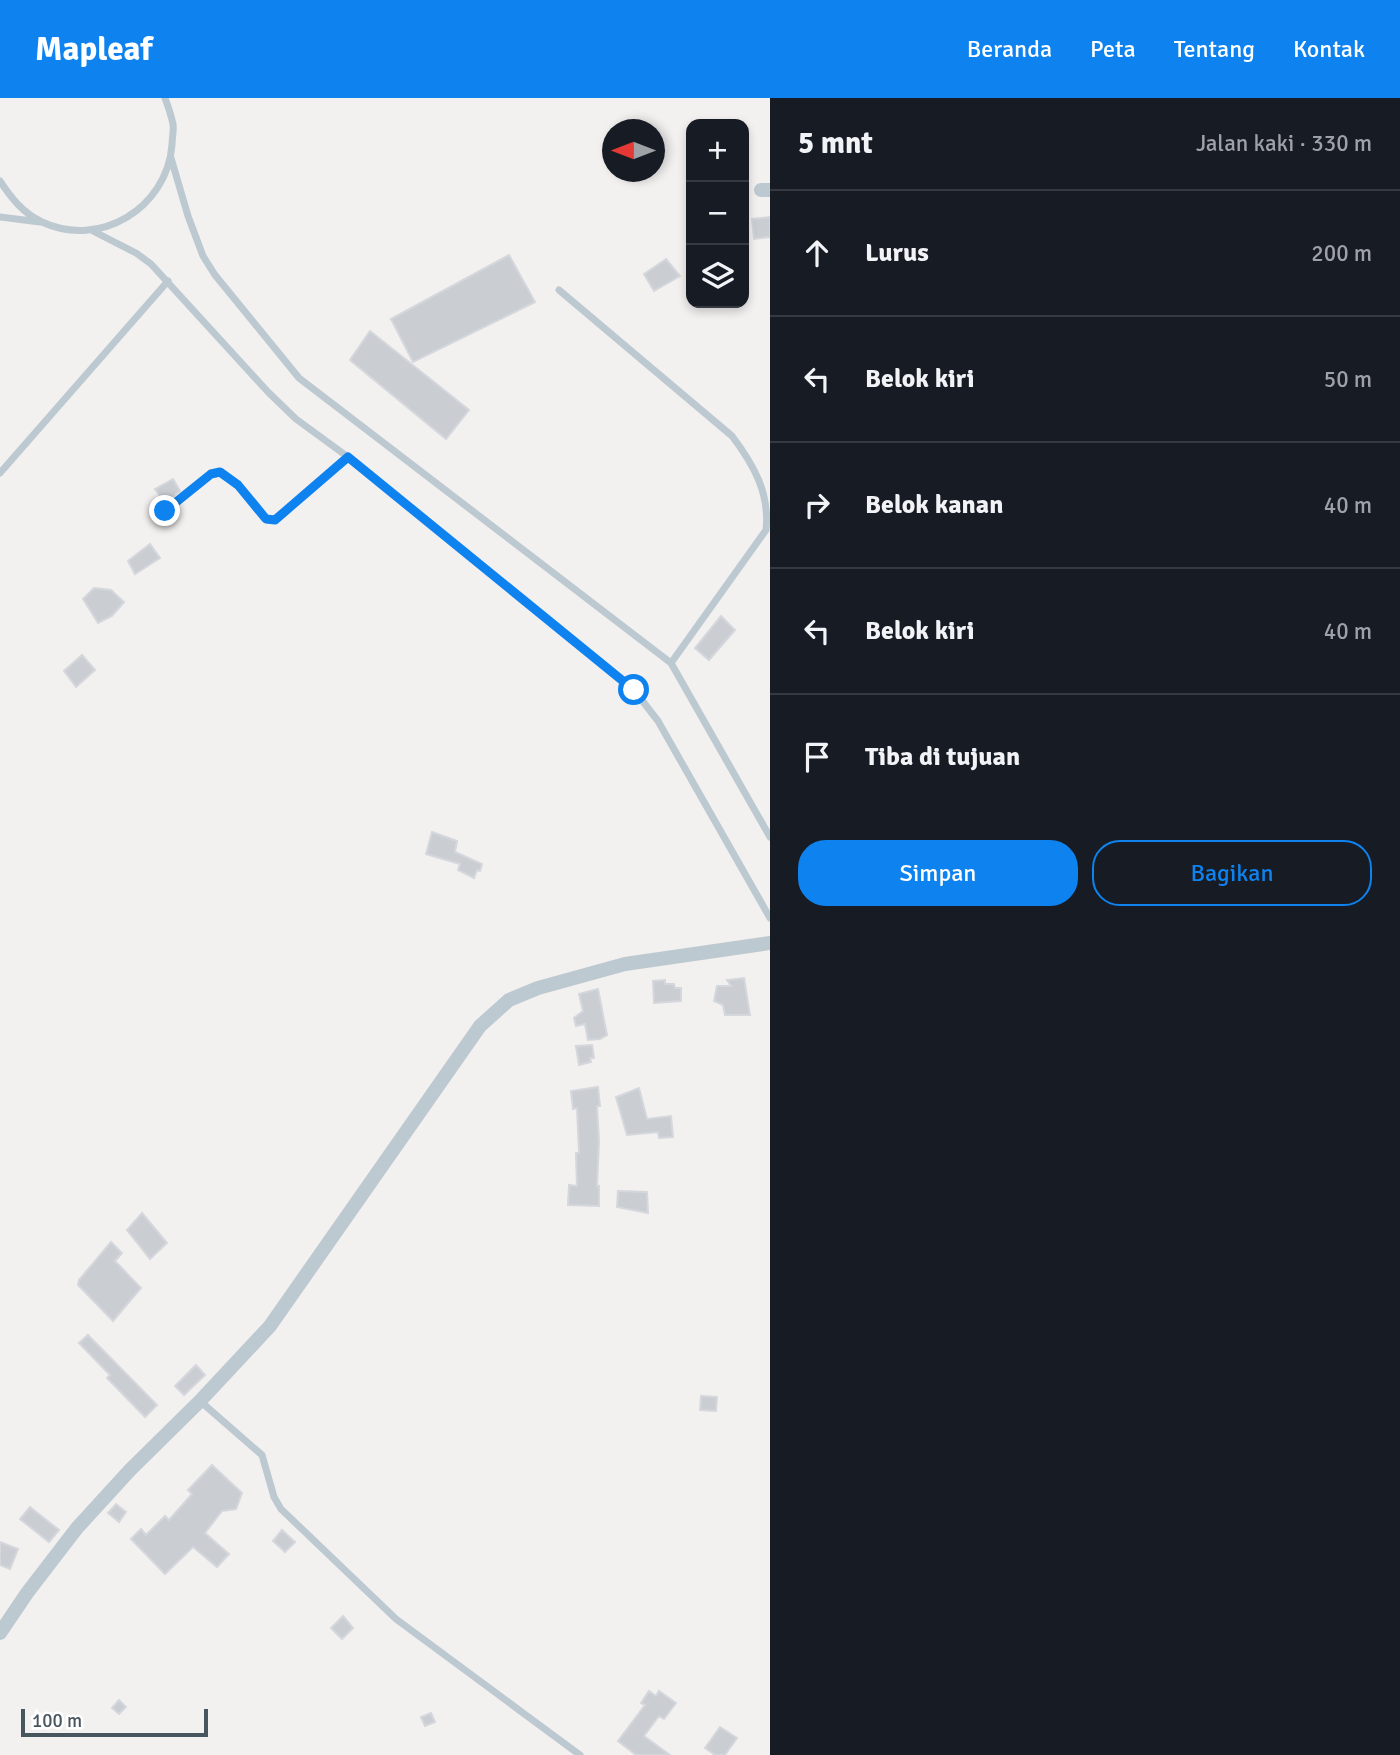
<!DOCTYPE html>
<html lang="id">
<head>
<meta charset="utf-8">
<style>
	:root { --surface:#171b24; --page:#242831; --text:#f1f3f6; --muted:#9ea1a6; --line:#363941; --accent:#0e83ef }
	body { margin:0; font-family:Signika,sans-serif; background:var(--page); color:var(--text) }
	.controls { position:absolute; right:21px; top:21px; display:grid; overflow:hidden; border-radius:14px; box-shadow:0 4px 10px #0003 }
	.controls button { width:63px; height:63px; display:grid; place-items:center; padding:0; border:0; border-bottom:2px solid var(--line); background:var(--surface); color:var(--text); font:35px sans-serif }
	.compass { position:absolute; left:602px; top:21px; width:63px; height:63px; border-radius:50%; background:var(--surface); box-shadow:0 4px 10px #0003; rotate:270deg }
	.scale { position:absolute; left:21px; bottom:18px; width:187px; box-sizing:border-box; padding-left:7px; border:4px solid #47555f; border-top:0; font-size:19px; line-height:24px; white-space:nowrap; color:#47555f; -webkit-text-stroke:5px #fff; paint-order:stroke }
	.stop { position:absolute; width:21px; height:21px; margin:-16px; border:5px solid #0e83ef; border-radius:50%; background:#fff }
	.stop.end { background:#0e83ef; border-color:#fff; box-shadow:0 2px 7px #0008 }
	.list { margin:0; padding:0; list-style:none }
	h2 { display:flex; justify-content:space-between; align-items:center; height:91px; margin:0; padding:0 28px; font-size:30px }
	h2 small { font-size:23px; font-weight:400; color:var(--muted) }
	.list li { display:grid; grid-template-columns:46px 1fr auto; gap:21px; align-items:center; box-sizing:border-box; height:126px; padding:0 28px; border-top:2px solid var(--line) }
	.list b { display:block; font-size:26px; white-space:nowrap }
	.list em { font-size:23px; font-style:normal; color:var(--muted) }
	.actions { display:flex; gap:14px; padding:21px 28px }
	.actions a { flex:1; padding:16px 0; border:2px solid var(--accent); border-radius:28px; text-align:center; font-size:24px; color:var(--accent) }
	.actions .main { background:var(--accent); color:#fff }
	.icon { flex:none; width:38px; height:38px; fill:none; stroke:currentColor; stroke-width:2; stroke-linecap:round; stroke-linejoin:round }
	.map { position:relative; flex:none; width:770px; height:1657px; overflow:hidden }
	header { display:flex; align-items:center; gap:42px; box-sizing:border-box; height:98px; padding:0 35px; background:var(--accent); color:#fff }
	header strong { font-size:33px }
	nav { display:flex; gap:38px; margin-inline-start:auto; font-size:24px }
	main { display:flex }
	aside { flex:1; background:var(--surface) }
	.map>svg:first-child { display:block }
</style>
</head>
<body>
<header>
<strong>Mapleaf</strong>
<nav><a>Beranda</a><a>Peta</a><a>Tentang</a><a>Kontak</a></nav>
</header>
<main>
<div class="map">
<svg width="770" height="1657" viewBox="0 0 770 1657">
	<rect width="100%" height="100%" fill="#f3f0f0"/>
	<path fill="#caced3" stroke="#d4d7dc" stroke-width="2" d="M770 119V139L754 141 752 121Z
		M509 157 535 204 413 264 391 221Z
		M666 161 680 178 654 193 644 176Z
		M370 233 469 312 446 341 350 262Z
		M173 381 180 393 165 405 155 391Z
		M150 446 160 460 135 476 128 463Z
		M94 490 111 492 124 504 112 518 98 525 83 501Z
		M721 518 735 532 709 562 695 550Z
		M82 557 95 572 76 589 64 573Z
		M432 734 457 743 455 754 482 766 480 773 477 772 474 780 458 772 460 766 426 756Z
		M744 880 750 917H725L723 907 714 903 717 888H731L727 882Z
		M665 882V886H674L675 890H681V903L654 905 653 883Z
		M598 891 607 937 600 941 588 942 585 926 576 928 574 920 583 913 579 896Z
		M592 947 594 960H590L591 964 579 967 576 948Z
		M598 989 600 1008H597L599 1043 597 1088H599V1108L568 1107 569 1087 577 1088 576 1055H579L577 1010 573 1011 571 993Z
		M639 990 647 1021 671 1018 673 1039 659 1040 658 1034 627 1037 616 999Z
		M618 1093 647 1094 648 1115 617 1109Z
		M142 1115 167 1145 150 1161 127 1132Z
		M111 1144 122 1155 115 1163 141 1190 113 1223 78 1187 79 1182Z
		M88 1237 157 1307 145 1319 107 1280 110 1277 79 1245Z
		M196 1267 205 1277 184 1297 175 1288Z
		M701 1298 717 1299 716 1313 700 1312Z
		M212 1367 242 1395 236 1411 222 1413 205 1435 229 1456 217 1469 193 1449 165 1476 131 1441 141 1431 146 1437 165 1418 169 1422 192 1396 188 1392Z
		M116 1406 126 1414 119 1424 108 1415Z
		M30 1409 59 1432 49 1444 20 1421Z
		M282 1432 295 1444 285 1454 273 1443Z
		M0 1444 18 1451 10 1471 0 1467Z
		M343 1518 353 1530 342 1541 331 1530Z
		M649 1593 656 1598 659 1593 676 1605 664 1621 659 1618 644 1638 670 1657H636L618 1643 645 1607 641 1605Z
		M119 1602 126 1609 119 1616 112 1610Z
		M431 1615 435 1624 425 1628 421 1619Z
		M720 1629 737 1640 725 1657H715L705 1650Z"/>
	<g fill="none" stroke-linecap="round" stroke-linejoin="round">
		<path stroke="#bdc9d0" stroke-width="7" d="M171 60 188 118 203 158 215 177 299 280 671 565 770 739
			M0 83C11 100 23 115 42 124 100 151 167 110 172 47 172 40 174 33 173 26 171 17 168 8 165 0
			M0 119 40 124
			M91 132 136 155 151 166 268 294 296 321 348 359 634 592 658 623 770 820
			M559 192 732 338C754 367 770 396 766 432L671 565
			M0 375 168 183
			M165 413 211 376 220 374 238 387 266 421 275 422 348 359
			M200 1303 262 1357 274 1399 281 1411 396 1521 580 1657"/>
		<path stroke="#bdc9d0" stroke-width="14" d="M761 92H770
			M0 1535 27 1495 77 1430 130 1372 200 1303 270 1228 480 928 509 902 538 890 625 866 770 845"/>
	</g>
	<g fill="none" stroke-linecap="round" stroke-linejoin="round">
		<path stroke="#0e83ef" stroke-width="9" d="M165 413 211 376 220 374 238 387 266 421 275 422 348 359 634 592"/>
	</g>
</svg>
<div class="controls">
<button>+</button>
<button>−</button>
<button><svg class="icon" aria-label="layers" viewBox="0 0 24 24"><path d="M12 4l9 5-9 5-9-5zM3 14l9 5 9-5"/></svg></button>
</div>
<svg class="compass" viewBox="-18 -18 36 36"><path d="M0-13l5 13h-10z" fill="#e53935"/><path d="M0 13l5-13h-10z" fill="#9ea1a6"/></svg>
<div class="scale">100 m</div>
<div class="stop" style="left:634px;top:592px"></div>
<div class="stop end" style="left:165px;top:413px"></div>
</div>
<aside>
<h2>5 mnt<small>Jalan kaki · 330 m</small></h2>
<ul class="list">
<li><svg class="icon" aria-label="ahead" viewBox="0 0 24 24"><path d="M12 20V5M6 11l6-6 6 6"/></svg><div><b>Lurus</b></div><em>200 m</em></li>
<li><svg class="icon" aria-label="left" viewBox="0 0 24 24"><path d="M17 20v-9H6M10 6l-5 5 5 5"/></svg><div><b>Belok kiri</b></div><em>50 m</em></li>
<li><svg class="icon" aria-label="right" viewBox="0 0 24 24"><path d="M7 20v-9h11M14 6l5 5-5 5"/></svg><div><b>Belok kanan</b></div><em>40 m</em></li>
<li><svg class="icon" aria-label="left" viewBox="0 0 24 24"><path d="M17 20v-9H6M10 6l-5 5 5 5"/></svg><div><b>Belok kiri</b></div><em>40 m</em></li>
<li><svg class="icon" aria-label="arrive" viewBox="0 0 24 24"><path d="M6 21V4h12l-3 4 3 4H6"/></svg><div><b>Tiba di tujuan</b></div></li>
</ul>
<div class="actions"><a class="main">Simpan</a><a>Bagikan</a></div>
</aside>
</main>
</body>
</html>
